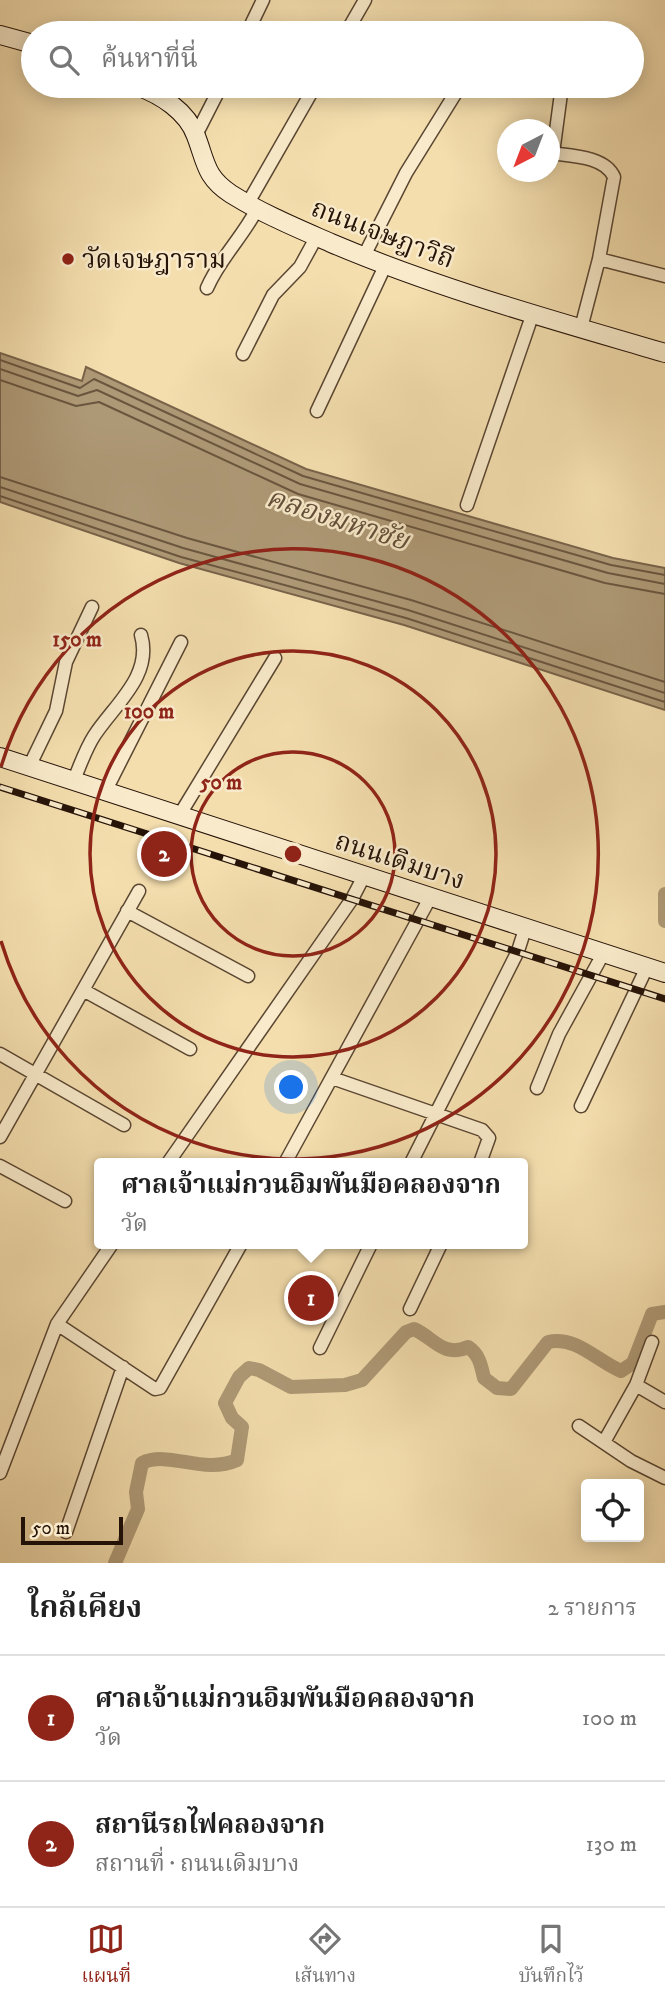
<!DOCTYPE html>
<html lang="th">
<head>
<meta charset="utf-8">
<style>
	:root { --surface:#fff; --page:#f2f2f2; --text:#222; --muted:#767676; --line:#e0e0e0; --accent:#8f2418 }
	body { margin:0; font-family:"IM FELL DW Pica","Noto Serif Thai",serif; background:var(--page); color:var(--text) }
	.controls { position:absolute; right:21px; bottom:21px; display:grid; overflow:hidden; border-radius:7px; box-shadow:0 4px 18px #0003 }
	.controls button { width:63px; height:63px; display:grid; place-items:center; padding:0; border:0; border-bottom:2px solid var(--line); background:var(--surface); color:var(--text); font:35px sans-serif }
	.compass { position:absolute; left:497px; top:119px; width:63px; height:63px; border-radius:50%; background:var(--surface); box-shadow:0 4px 18px #0003; rotate:222deg }
	.scale { position:absolute; left:21px; bottom:18px; width:102px; box-sizing:border-box; padding-left:7px; border:4px solid #261308; border-top:0; font-size:19px; line-height:24px; white-space:nowrap; color:#261308; -webkit-text-stroke:5px #f8eaca; paint-order:stroke }
	.you { position:absolute; left:292px; top:1088px; width:24px; height:24px; margin:-18px; border:5px solid #fff; border-radius:50%; background:#1a73e8; box-shadow:0 0 0 10px #1a73e833 }
	.badge { display:grid; place-items:center; width:46px; height:46px; border-radius:50%; background:var(--accent); color:#fff; font-size:23px; font-weight:700 }
	.pin { position:absolute; translate:-50% -50%; border:4px solid #fff; box-shadow:0 2px 7px #0006 }
	.popup { position:absolute; left:94px; top:1158px; width:434px; height:91px; box-sizing:border-box; display:grid; place-content:center; border-radius:7px; background:var(--surface); filter:drop-shadow(0 2px 5px #0005); font-size:23px; white-space:nowrap; color:var(--muted) }
	.popup b { font-size:26px; color:var(--text) }
	.popup::after { content:''; position:absolute; left:50%; top:100%; margin-left:-14px; border:14px solid transparent; border-top-color:var(--surface) }
	.list { margin:0; padding:0; list-style:none }
	h2 { display:flex; justify-content:space-between; align-items:center; height:91px; margin:0; padding:0 28px; font-size:30px }
	h2 small { font-size:23px; font-weight:400; color:var(--muted) }
	.list li { display:grid; grid-template-columns:46px 1fr auto; gap:21px; align-items:center; box-sizing:border-box; height:126px; padding:0 28px; border-top:2px solid var(--line) }
	.list b { display:block; font-size:26px; white-space:nowrap }
	.list p { margin:0; font-size:23px; white-space:nowrap; color:var(--muted) }
	.list em { font-size:23px; font-style:normal; color:var(--muted) }
	.icon { flex:none; width:38px; height:38px; fill:none; stroke:currentColor; stroke-width:2; stroke-linecap:round; stroke-linejoin:round }
	.map { position:relative; flex:none; width:665px; height:1563px; overflow:hidden }
	.search { position:absolute; background:var(--surface); box-shadow:0 4px 18px #0003; left:21px; right:21px; top:21px; height:77px; display:flex; align-items:center; gap:18px; box-sizing:border-box; padding:0 24px; border-radius:38px; color:var(--muted); font-size:26px }
	.sheet { height:343px; background:var(--surface) }
	nav { display:flex; justify-content:space-around; align-items:center; box-sizing:border-box; height:98px; border-top:2px solid var(--line); background:var(--surface); font-size:19px; color:var(--muted) }
	nav a { display:grid; justify-items:center; gap:4px }
	nav .on { color:var(--accent) }
	.map>svg:first-child { display:block }
</style>
</head>
<body>
<div class="map">
<svg width="665" height="1563" viewBox="0 0 665 1563">
	<rect width="100%" height="100%" fill="#f4deae"/>
	<filter id="stains"><feTurbulence type="fractalNoise" baseFrequency=".00286" numOctaves="4"/><feColorMatrix values="0 0 0 0 .2 0 0 0 0 .09 0 0 0 0 .02 0 0 0 .5 -.17"/></filter>
	<radialGradient id="worn" r=".72"><stop offset=".6" stop-color="#630" stop-opacity="0"/><stop offset="1" stop-color="#630" stop-opacity=".3"/></radialGradient>
	<path fill="#ae9976" stroke="#78634a" stroke-width="2" d="M0 353 82 381 86 367 306 469 613 558 665 568V710L404 625 179 563 0 502Z"/>
	<g fill="none" stroke-linecap="round" stroke-linejoin="round">
		<path stroke="#6a563f" stroke-width="2" d="M0 360 80 388 94 379 303 476 611 565 665 575
			M0 369 78 396 97 390 300 484 608 573 665 584
			M0 380 76 406 99 402 298 494 605 583 665 594
			M0 477 187 538 411 600 665 682
			M0 487 183 548 408 610 665 693
			M0 496 181 557 406 618 665 702"/>
		<path stroke="#ae9976" stroke-width="14" d="M665 894V921
			M115 1563 138 1509 136 1492 142 1463C169 1450 203 1475 237 1460L242 1427 232 1418 225 1403 239 1377 249 1368 259 1370 291 1387 345 1385 362 1380 406 1332 414 1329C434 1338 443 1358 468 1347 479 1354 481 1365 484 1378L497 1388 511 1389 548 1342C577 1336 595 1360 621 1371L633 1363 652 1314 665 1312"/>
		<g stroke="#5a4632" stroke-width="15">
			<path id="street" d="M465 31 467 33
				M247 33 263 0
				M346 33 365 0
				M196 135 221 86
				M550 153C571 156 605 156 614 177L599 259 581 328
				M553 153 562 86
				M248 203 315 86
				M364 256 406 173 460 86
				M599 259 665 276
				M207 288C220 258 242 238 257 209
				M243 354 273 295 300 267 317 236
				M317 411 385 266
				M467 505 533 313
				M29 767 56 711 66 662 92 607
				M73 782C80 766 85 750 94 736 114 705 153 676 141 635
				M105 792 181 642
				M179 816 275 658
				M127 911 248 976
				M83 990 190 1049
				M0 1054 124 1125
				M332 1078 482 1130 489 1138 480 1163
				M537 1088 559 1034 603 954
				M581 1106 647 967
				M0 1137 139 891
				M168 1163 352 899 364 876
				M285 1163 430 898
				M411 1163 518 951 525 929
				M0 1166 65 1201
				M410 1309 441 1244
				M57 1324 155 1389 160 1388 241 1244
				M320 1348 371 1244
				M636 1385 665 1402
				M579 1426 631 1461 665 1478
				M604 1442 636 1385 652 1342
				M0 1473 57 1324 112 1244
				M66 1532 123 1367"/>
		</g>
		<g stroke="#261308" stroke-width="20">
			<path id="secondary" d="M0 35 33 44
				M137 86C161 95 187 111 196 136 206 162 205 177 231 194 263 214 297 228 331 243 439 289 553 320 665 353
				M0 757 665 973"/>
		</g>
		<use href="#street" stroke="#f8eaca" stroke-width="12"/>
		<use href="#secondary" stroke="#f8eaca" stroke-width="18"/>
		<g stroke="#261308" stroke-width="7">
			<path id="rail" d="M0 787 665 999"/>
		</g>
		<use href="#rail" stroke="#f8eaca" stroke-width="4.5" stroke-dasharray="13" stroke-linecap="butt"/>
	</g>
	<g fill="none" stroke="#8f2418" stroke-width="3.5">
		<circle cx="293" cy="854" r="102"/>
		<circle cx="293" cy="854" r="203"/>
		<path d="M1 767A305 305 0 1 1 1 941"/>
	</g>
	<circle fill="#8f2418" stroke="#f8eaca" stroke-width="2.5" cx="68" cy="259" r="7"/>
	<g text-anchor="middle" stroke-width="5" stroke-linejoin="round" paint-order="stroke">
		<g font-size="26" fill="#261308" stroke="#f8eaca">
			<text transform="translate(383 233) rotate(21)" y="9">ถนนเจษฎาวิถี</text>
			<text transform="translate(400 860) rotate(18)" y="9">ถนนเดิมบาง</text>
		</g>
		<g font-size="26" fill="#261308" stroke="#f8eaca" text-anchor="start">
			<text x="82" y="268">วัดเจษฎาราม</text>
		</g>
		<g font-size="28" font-style="italic" fill="#634f39" stroke="#f8eaca">
			<text transform="translate(338 518) rotate(18)" y="10">คลองมหาชัย</text>
		</g>
	</g>
	<circle cx="293" cy="854" r="10" fill="#8f2418" stroke="#f8eaca" stroke-width="3.5"/>
	<g font-size="21" text-anchor="middle" font-weight="bold" fill="#8f2418" stroke="#f8eaca" stroke-width="5" stroke-linejoin="round" paint-order="stroke">
		<text x="77" y="646">150 m</text>
		<text x="149" y="718">100 m</text>
		<text x="221" y="789">50 m</text>
	</g>
	<rect width="100%" height="100%" filter="url(#stains)"/>
	<rect width="100%" height="100%" fill="url(#worn)"/>
</svg>
<div class="controls">
<button><svg class="icon" aria-label="locate" viewBox="0 0 24 24"><circle cx="12" cy="12" r="6"/><path d="M12 2v4M12 18v4M2 12h4M18 12h4"/></svg></button>
</div>
<svg class="compass" viewBox="-18 -18 36 36"><path d="M0-13l5 13h-10z" fill="#e53935"/><path d="M0 13l5-13h-10z" fill="#767676"/></svg>
<div class="scale">50 m</div>
<div class="you"></div>
<div class="pin badge" style="left:311px;top:1298px">1</div>
<div class="popup"><b>ศาลเจ้าแม่กวนอิมพันมือคลองจาก</b>วัด</div>
<div class="pin badge" style="left:164px;top:854px">2</div>
<div class="search"><svg class="icon" aria-label="search" viewBox="0 0 24 24"><circle cx="10" cy="10" r="6"/><path d="M15 15l6 6"/></svg>ค้นหาที่นี่</div>
</div>
<section class="sheet">
<h2>ใกล้เคียง<small>2 รายการ</small></h2>
<ul class="list">
<li><span class="badge">1</span><div><b>ศาลเจ้าแม่กวนอิมพันมือคลองจาก</b><p>วัด</p></div><em>100 m</em></li>
<li><span class="badge">2</span><div><b>สถานีรถไฟคลองจาก</b><p>สถานที่ · ถนนเดิมบาง</p></div><em>130 m</em></li>
</ul>
</section>
<nav>
<a class="on"><svg class="icon" aria-label="map" viewBox="0 0 24 24"><path d="M3 6l6-2 6 2 6-2v14l-6 2-6-2-6 2zM9 4v14M15 6v14"/></svg>แผนที่</a>
<a><svg class="icon" aria-label="directions" viewBox="0 0 24 24"><path d="M12 3l9 9-9 9-9-9zM9 14v-3h6M13 9l2 2-2 2"/></svg>เส้นทาง</a>
<a><svg class="icon" aria-label="saved" viewBox="0 0 24 24"><path d="M7 4h10v16l-5-4-5 4z"/></svg>บันทึกไว้</a>
</nav>
</body>
</html>
